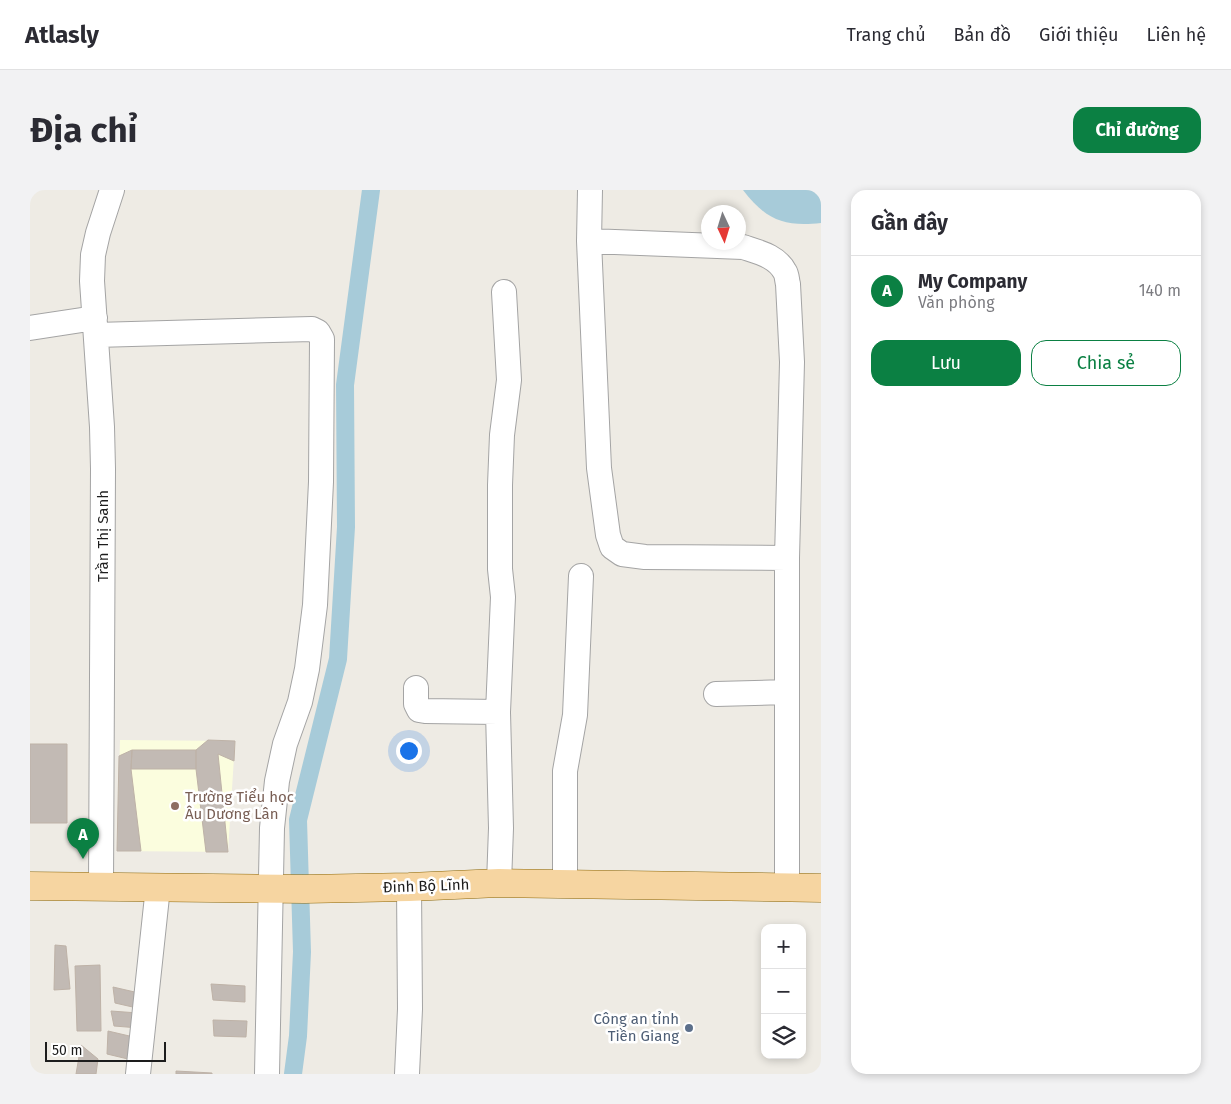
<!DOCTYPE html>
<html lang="vi">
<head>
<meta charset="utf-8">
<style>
	:root { --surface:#fff; --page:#f2f2f3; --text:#2b2b33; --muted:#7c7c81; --line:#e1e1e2; --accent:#0b8043 }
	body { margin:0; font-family:"Fira Sans",sans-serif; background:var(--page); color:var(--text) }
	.controls { position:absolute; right:15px; bottom:15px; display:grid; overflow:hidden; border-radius:10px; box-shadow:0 2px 8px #0003 }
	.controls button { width:45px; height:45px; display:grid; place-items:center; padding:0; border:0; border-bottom:1px solid var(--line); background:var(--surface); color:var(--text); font:25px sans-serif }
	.compass { position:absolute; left:671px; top:15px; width:45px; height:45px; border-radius:50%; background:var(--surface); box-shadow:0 2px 8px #0003; rotate:176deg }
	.scale { position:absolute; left:15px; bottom:12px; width:121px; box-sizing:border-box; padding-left:5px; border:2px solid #1d1d1d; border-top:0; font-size:14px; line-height:18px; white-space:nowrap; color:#1d1d1d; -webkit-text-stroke:4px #fff; paint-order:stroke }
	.you { position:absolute; left:378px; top:560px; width:18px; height:18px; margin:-12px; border:4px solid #fff; border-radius:50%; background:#1a73e8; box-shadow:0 0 0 8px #1a73e833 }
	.badge { display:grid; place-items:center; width:32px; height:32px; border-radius:50%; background:var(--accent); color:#fff; font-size:16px; font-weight:700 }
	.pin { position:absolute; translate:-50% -41px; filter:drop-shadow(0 1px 2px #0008) }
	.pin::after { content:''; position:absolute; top:26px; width:18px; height:15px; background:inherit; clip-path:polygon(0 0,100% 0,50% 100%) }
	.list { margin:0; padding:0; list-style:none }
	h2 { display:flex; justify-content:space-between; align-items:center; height:65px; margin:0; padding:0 20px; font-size:21px }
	h2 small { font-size:16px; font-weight:400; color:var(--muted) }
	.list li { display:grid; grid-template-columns:32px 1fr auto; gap:15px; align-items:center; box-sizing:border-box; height:70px; padding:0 20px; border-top:1px solid var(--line) }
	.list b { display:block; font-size:19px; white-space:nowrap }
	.list p { margin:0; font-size:16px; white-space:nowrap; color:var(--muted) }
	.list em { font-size:16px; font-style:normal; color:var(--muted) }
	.actions { display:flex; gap:10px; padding:15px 20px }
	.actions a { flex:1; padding:11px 0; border:1px solid var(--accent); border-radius:15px; text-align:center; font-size:18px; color:var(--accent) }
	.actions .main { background:var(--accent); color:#fff }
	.icon { flex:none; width:28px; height:28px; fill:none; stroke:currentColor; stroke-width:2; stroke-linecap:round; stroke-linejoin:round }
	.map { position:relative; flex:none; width:791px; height:884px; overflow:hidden; border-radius:15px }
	header { display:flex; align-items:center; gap:30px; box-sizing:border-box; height:70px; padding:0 25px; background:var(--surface); border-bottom:1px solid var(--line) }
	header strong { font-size:24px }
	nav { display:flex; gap:28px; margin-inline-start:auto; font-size:18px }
	.intro { display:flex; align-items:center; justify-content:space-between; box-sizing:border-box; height:120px; padding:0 30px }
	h1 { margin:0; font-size:35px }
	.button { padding:12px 22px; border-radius:15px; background:var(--accent); color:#fff; font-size:18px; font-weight:700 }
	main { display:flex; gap:30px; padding:0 30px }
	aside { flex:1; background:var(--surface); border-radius:15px; box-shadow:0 2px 8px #0003 }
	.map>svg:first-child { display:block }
</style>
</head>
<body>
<header>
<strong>Atlasly</strong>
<nav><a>Trang chủ</a><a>Bản đồ</a><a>Giới thiệu</a><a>Liên hệ</a></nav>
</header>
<div class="intro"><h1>Địa chỉ</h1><a class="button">Chỉ đường</a></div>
<main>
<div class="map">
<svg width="791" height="884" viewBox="0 0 791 884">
	<rect width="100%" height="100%" fill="#eeebe4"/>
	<path fill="#fbfdde" d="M90 550 205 551 198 662 87 661Z"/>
	<path fill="#a7cbd9" d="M713 0H791V33C754 37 736 30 713 0Z"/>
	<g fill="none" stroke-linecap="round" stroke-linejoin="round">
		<path stroke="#a7cbd9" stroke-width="18" d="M263 884 268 846 272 762 268 630 308 469 316 337 315 195 341 0"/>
	</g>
	<path fill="#c2bab4" stroke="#beb2a7" d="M178 550 205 551 204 571 188 564 198 662H176L166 579V560Z
		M0 554H37V633H0Z
		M102 560 101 579 111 661H87L89 566Z
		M102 560H166V579H101Z
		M25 755 36 756 40 799 24 800Z
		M70 775 71 841H47L45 776Z
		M181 794 215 796V812L183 810Z
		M83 797 109 803 107 818 85 813Z
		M81 821 108 823 109 838 84 836Z
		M183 830 217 831 216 847 184 846Z
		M78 841 108 848 102 870 77 864Z
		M51 855 68 869 66 884H46Z
		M146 881 182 883V884H146Z"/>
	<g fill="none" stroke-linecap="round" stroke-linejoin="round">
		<g stroke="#a4a4a4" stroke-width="26">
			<path id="minor" d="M560 0 559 51 569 278 578 345 582 357 592 364 615 367 757 368
				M559 51 713 57C728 62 747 66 755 82 757 85 757 91 758 94L762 172 757 368V697
				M0 138 65 128
				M66 145 282 139 288 142 292 149 291 292 285 415 277 479 270 512 255 554 247 591 242 638 237 884
				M386 498V514L389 520 395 521 468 522
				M686 504 757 502
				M469 693 471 638 468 522 473 407 470 379V295L472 245 479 190 474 102
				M535 694V581L545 525 551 386
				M71 695 73 279 72 237 62 91 63 65 68 43 82 0
				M108 884 128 697
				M377 884 380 819 379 697"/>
		</g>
		<g stroke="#8d6809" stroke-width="29">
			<path id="major" d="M0 696 275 699 379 697 469 693 791 698"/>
		</g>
		<use href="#minor" stroke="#fff" stroke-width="24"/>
		<use href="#major" stroke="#f6d5a1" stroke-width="28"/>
	</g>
	<circle fill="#8d6e63" stroke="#fff" stroke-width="2" cx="145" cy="616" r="5"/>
	<circle fill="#5c6f8a" stroke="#fff" stroke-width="2" cx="659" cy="838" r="5"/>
	<g text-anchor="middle" stroke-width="5" stroke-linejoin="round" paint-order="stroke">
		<g font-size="15" fill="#1d1d1d" stroke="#fff">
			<text transform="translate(73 346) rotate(-90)" y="5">Trần Thị Sanh</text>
			<text transform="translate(396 696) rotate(-2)" y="5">Đinh Bộ Lĩnh</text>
		</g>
		<g font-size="15" fill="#785e54" stroke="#fff" text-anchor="start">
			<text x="155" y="612">Trường Tiểu học<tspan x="155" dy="17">Âu Dương Lân</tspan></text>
		</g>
		<g font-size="15" fill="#4e5e75" stroke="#fff" text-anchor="end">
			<text x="649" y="834">Công an tỉnh<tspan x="649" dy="17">Tiền Giang</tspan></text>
		</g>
	</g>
</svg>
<div class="controls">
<button>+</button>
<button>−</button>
<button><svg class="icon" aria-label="layers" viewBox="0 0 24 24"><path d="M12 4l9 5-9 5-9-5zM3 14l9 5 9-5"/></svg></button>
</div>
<svg class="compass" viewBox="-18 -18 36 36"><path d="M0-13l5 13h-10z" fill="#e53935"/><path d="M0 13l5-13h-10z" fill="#7c7c81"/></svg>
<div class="scale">50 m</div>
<div class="you"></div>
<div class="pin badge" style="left:53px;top:669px">A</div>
</div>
<aside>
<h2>Gần đây<small></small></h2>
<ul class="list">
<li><span class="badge">A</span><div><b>My Company</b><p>Văn phòng</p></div><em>140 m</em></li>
</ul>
<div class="actions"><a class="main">Lưu</a><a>Chia sẻ</a></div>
</aside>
</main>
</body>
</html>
